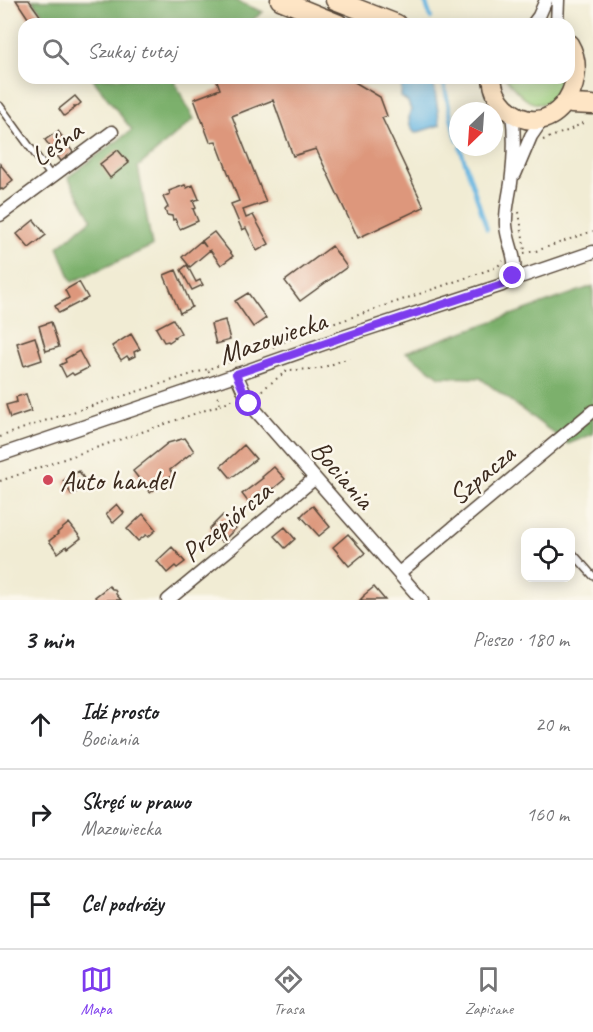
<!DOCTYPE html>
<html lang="pl">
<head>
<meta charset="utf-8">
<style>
	:root { --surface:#fff; --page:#f6f6f6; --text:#202124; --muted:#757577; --line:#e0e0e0; --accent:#7c3aed }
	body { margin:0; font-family:Caveat,sans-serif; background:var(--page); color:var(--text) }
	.controls { position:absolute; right:18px; bottom:18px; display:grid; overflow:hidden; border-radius:12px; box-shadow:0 3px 15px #0003 }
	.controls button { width:54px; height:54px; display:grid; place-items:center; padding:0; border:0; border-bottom:2px solid var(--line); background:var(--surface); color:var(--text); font:30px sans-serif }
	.compass { position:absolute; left:449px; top:102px; width:54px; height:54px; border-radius:50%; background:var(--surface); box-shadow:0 3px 15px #0003; rotate:205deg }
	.stop { position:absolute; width:18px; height:18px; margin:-14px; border:4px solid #7c3aed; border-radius:50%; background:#fff }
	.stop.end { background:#7c3aed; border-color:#fff; box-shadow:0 2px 6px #0008 }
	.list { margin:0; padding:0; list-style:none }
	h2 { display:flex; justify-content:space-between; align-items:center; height:78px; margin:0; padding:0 24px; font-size:26px }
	h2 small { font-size:20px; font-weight:400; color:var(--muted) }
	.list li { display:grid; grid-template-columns:39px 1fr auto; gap:18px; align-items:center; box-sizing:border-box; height:90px; padding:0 24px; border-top:2px solid var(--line) }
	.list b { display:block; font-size:22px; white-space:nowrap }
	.list p { margin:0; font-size:20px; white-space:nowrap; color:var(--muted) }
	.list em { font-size:20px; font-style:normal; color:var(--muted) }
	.icon { flex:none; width:33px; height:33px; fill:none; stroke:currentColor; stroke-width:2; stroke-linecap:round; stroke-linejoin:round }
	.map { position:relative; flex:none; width:593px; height:600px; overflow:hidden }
	.search { position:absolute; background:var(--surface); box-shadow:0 3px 15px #0003; left:18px; right:18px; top:18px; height:66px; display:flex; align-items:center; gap:15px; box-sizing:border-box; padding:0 21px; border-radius:18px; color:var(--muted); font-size:22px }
	.sheet { height:348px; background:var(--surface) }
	nav { display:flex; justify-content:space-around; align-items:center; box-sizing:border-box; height:84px; border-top:2px solid var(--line); background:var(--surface); font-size:16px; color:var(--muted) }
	nav a { display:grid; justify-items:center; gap:3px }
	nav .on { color:var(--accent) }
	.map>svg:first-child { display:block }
</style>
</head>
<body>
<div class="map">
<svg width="593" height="600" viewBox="0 0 593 600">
	<rect width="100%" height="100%" fill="#fbf7ec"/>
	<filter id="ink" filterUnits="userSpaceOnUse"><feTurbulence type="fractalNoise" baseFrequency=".0167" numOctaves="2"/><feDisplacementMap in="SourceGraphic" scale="12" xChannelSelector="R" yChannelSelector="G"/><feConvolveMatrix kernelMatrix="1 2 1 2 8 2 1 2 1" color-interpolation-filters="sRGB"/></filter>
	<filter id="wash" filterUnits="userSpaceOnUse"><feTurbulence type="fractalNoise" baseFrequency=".008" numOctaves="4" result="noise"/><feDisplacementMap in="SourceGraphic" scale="24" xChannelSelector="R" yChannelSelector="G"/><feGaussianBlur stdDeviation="1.35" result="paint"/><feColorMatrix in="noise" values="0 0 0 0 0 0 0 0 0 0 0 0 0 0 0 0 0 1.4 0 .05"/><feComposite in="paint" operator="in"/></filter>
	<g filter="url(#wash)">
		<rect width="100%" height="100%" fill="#f1ecd4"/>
		<path fill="#9bcd7d" stroke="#6b7c4e" stroke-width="1.5" d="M573 75 558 99C529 112 522 96 505 78H569Z"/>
		<path fill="#7cb06c" stroke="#5c6d45" stroke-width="1.5" d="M32 0H234L263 12 247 24H51Z
			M92 78H178L174 81 194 119 138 167 152 246 72 282 58 247 92 219 68 177 132 130Z
			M593 286V434L568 444 480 378 440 377 406 352Z"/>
		<path fill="#67b6e1" stroke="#517080" stroke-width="1.5" d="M402 78H433L440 125 415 133C409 126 407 119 411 110L408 102 401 97Z"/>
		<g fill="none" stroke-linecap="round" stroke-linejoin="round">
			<path stroke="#67b6e1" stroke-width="4" d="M423 0 426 4 431 18
				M443 79 452 122 458 141
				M460 147 487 229"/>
		</g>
		<g id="blocks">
			<path fill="#dd977c" d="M16 0H29L46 24H32Z
				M216 78H348L380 97 387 116 382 118 424 207 358 238 316 149 293 156 273 100 232 116 266 202 243 210 246 218 253 215 269 244 257 251 246 228 242 230 231 204 239 201 216 141 210 142 194 99 220 89Z
				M75 96 81 103 76 107H74L75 108 64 116 59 109Z
				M58 131 73 152 61 161 45 140Z
				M118 150 129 163 110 178 100 164Z
				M0 164 13 180 8 184 9 185 3 190 2 189 0 190Z
				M185 185 187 188 193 185 199 199 193 201 196 208 193 209 198 221 180 229 175 219 173 220 172 216 167 215 165 210 168 207 163 197 170 194 169 191Z
				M34 220 46 235 29 248 17 234Z
				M214 232 233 256 221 265 210 250 190 267 182 257 201 241 206 247 202 241Z
				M332 246 347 267 300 301 285 281Z
				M187 265 196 282 200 280 203 285 192 290 181 270Z
				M176 270 192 307 180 313 164 275Z
				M79 282 88 298 59 313 55 306 69 298 65 290Z
				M248 293 266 318 253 327 235 301Z
				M173 319 181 333 174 337 175 338 169 342 168 341 164 342 156 328Z
				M225 320 230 340 216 344 211 324Z
				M51 322 59 347 46 351 39 326Z
				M131 334 140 349 134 352 135 356 129 359 127 356 121 360 112 346Z
				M35 337 42 360 24 366 17 343Z
				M79 351 88 368 74 375 72 373 66 377 60 365 66 362 65 359Z
				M26 394 31 411 10 418 6 405 17 402 16 397Z
				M185 438 194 451 170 470 173 475 150 493 133 471 168 443Z
				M244 445 256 459 231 478 221 466Z
				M274 467 285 479 273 489 272 488 268 492 252 507 242 494 263 478 262 477Z
				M79 471 88 485 72 495 63 481Z
				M117 504 124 513 113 523 106 514Z
				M313 506 330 527 319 536 301 516 306 511Z
				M143 514 156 530 148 537 146 535 138 541 127 529Z
				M223 515 236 528 222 542 209 529Z
				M69 523 81 538 68 548 67 546 58 553 49 541 58 534 57 533Z
				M285 527 295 539 285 548 274 536Z
				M348 534 365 553 349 566 333 547Z
				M172 547 185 562 177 568 175 566 167 573 157 561Z
				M109 586 112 589H114L116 592V594L121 600H97L95 597Z
				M374 587 385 600H360L364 596V595Z"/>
		</g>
	</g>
	<g filter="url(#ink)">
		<use href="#blocks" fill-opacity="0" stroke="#564739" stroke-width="1.5"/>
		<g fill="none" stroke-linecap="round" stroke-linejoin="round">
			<g stroke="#564739" stroke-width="9">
				<path id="lane" d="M0 106 51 176
					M570 550 593 576"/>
			</g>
			<g stroke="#564739" stroke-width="15">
				<path id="street" d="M533 24 539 16 546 0
					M557 24 558 0
					M512 113C515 136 514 160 511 183 509 197 505 211 506 225 507 243 518 258 513 276
					M515 174 531 136 542 120
					M0 215 112 132
					M236 374 249 403 422 600
					M0 455 212 383 343 337 502 285 509 281 513 276H523L593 252
					M399 573 593 411
					M168 600 314 479"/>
			</g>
			<g stroke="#564739" stroke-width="21">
				<path id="secondary" d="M280 0 339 24
					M335 0 397 24
					M492 78C493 89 497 99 505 107 549 148 593 84 569 44
					M571 104 593 105"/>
			</g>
			<path stroke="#564739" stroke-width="2" stroke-dasharray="1.5 4.5" stroke-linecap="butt" d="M543 140 567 131 587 121
				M519 212 525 251
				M524 253 536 251 593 231
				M273 347 292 338 497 267 503 261
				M209 372 208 369 245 357
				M256 392 262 390 288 370 319 369 349 358
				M220 405 233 399
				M0 437 38 423 208 369
				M0 481 220 405 217 395"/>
			<use href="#lane" stroke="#fff" stroke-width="6"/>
			<use href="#street" stroke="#fff" stroke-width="12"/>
			<use href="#secondary" stroke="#fee5c5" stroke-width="18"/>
		</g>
	</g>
	<g fill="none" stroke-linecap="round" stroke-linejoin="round" filter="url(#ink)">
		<path stroke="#7c3aed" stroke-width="8" d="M249 404 236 374 343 337 502 285 509 281 513 276"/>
	</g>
	<circle fill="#d1495b" stroke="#fbf7ec" stroke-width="2" cx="48" cy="480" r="6"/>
	<g text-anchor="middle" stroke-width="5" stroke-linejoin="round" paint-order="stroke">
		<g font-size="28" fill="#3b2a1e" stroke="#fbf7ec">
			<text transform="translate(56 143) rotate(-36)" y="10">Leśna</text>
			<text transform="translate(272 337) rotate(-19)" y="10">Mazowiecka</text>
			<text transform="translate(343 474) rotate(49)" y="10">Bociania</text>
			<text transform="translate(481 474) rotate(-40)" y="10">Szpacza</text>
			<text transform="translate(226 521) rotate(-40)" y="10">Przepiórcza</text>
		</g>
		<g font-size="28" fill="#3b2a1e" stroke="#fbf7ec" text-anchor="start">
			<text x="60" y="490">Auto handel</text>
		</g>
	</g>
</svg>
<div class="controls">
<button><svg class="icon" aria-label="locate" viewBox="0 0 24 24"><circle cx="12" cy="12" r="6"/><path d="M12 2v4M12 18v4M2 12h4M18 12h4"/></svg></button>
</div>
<svg class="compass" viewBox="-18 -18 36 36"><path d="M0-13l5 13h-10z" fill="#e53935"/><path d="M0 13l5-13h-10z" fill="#757577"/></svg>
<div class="stop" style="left:249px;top:404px"></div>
<div class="stop end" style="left:513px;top:276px"></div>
<div class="search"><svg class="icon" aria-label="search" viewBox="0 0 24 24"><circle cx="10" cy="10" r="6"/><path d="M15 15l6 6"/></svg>Szukaj tutaj</div>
</div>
<section class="sheet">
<h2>3 min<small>Pieszo · 180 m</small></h2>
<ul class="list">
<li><svg class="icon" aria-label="ahead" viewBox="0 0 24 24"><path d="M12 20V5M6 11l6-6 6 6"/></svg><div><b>Idź prosto</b><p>Bociania</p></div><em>20 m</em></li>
<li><svg class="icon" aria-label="right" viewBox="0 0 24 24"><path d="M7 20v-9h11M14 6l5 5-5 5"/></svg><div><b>Skręć w prawo</b><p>Mazowiecka</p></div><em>160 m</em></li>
<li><svg class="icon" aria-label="arrive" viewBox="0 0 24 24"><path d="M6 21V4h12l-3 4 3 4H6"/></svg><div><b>Cel podróży</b></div></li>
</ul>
</section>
<nav>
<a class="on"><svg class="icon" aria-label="map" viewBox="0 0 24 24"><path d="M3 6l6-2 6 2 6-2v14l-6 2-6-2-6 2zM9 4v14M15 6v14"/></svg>Mapa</a>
<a><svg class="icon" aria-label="directions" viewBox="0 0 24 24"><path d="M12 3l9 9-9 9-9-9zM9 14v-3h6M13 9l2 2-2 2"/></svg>Trasa</a>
<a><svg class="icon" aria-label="saved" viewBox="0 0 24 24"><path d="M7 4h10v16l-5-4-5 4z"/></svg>Zapisane</a>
</nav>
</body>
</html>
